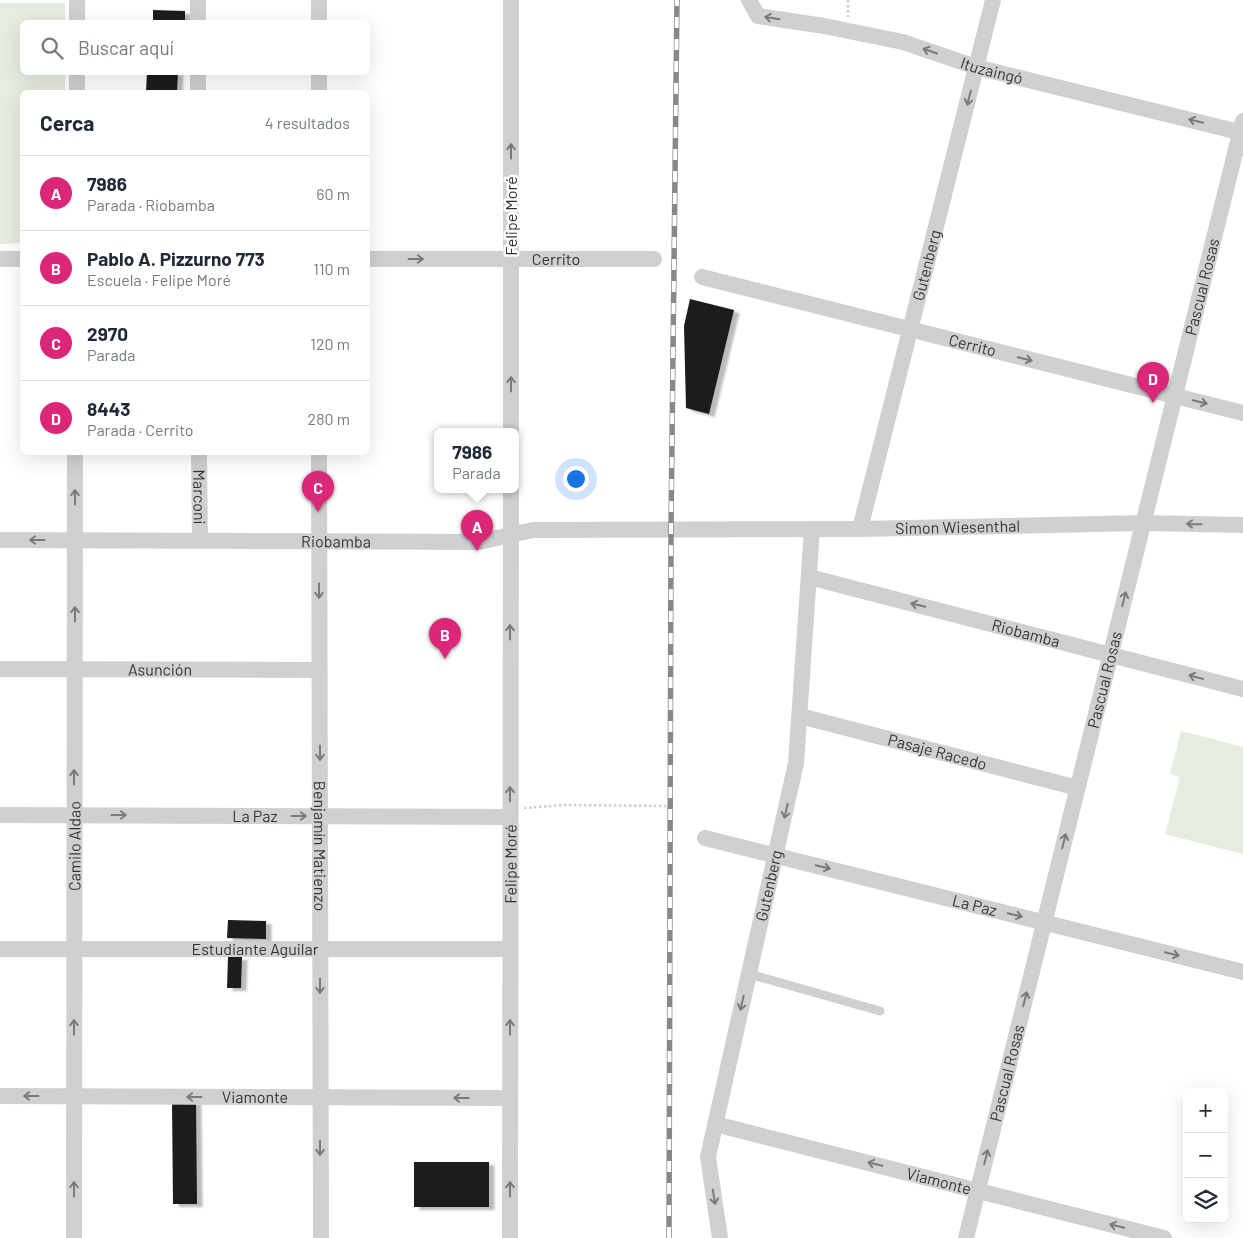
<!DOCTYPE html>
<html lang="es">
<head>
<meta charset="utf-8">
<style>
	:root { --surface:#fff; --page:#f6f6f7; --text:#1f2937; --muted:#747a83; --line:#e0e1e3; --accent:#db2777 }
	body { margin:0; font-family:Barlow,sans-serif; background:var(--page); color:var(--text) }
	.controls { position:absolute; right:15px; bottom:15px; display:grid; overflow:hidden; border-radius:8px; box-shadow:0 5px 20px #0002 }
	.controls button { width:45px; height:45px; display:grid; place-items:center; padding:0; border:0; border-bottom:1px solid var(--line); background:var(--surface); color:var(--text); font:25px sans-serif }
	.you { position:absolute; left:575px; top:478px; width:18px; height:18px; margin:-12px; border:4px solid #fff; border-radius:50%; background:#1a73e8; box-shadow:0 0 0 8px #1a73e833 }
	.badge { display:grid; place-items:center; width:32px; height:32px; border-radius:50%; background:var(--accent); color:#fff; font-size:16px; font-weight:700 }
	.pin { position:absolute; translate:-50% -41px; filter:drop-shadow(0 1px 2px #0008) }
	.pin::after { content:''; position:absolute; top:26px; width:18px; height:15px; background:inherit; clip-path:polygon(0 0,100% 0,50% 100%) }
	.popup { position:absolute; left:434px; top:428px; width:85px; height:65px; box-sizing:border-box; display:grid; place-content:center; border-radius:8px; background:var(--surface); filter:drop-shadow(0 1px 4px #0005); font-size:16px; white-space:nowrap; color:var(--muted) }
	.popup b { font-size:19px; color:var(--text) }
	.popup::after { content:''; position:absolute; left:50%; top:100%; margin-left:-10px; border:10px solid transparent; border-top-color:var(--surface) }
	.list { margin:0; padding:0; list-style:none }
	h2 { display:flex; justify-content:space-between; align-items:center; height:65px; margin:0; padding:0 20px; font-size:21px }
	h2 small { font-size:16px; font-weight:400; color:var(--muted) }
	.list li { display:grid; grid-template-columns:32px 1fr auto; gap:15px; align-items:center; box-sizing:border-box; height:75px; padding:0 20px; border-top:1px solid var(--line) }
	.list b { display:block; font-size:19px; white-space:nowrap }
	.list p { margin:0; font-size:16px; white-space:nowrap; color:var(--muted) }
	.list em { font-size:16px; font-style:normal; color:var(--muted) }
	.icon { flex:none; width:28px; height:28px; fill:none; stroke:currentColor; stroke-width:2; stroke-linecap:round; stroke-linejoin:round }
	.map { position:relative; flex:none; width:1243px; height:1238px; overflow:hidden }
	.search { position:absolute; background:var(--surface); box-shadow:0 5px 20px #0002; left:20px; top:20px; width:350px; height:55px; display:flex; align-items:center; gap:12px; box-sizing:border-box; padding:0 18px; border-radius:8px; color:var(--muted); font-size:19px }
	.panel { position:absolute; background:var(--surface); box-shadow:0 5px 20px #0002; left:20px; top:90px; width:350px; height:365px; border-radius:8px }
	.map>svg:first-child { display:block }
</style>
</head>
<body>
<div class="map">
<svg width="1243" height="1238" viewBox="0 0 1243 1238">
	<defs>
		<filter id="shadow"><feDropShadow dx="5.5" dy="3" stdDeviation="1" flood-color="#0004"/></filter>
	</defs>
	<rect width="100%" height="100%" fill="#fff"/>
	<path fill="#e6ecdf" d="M0 3H65V22H22V72L65 73V92H22V243L0 244Z
		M1181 731 1243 747V854L1165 834 1180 777 1170 774Z"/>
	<path fill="#1a1a1a" filter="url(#shadow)" d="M153 10 185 11V22H153Z
		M147 72H178L177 92H146Z
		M690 299 734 310 709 414 686 408 684 326Z
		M228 920 266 921V939L227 938Z
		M228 957H242L241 988H227Z
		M196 1101 197 1204H173L172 1102Z
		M414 1162H489V1207H414Z"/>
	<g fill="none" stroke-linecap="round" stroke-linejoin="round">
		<path stroke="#cdcdcd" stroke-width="2.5" stroke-dasharray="2.5 2.5" stroke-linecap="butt" d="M848 0V17
			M524 808 565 805 668 806"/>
		<path stroke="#d0d0d0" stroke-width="9" d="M749 974 880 1011"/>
		<g stroke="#d0d0d0" stroke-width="16">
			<path d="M198 0V22"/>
			<path id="s1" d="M749 0 758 16 824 26 903 42 976 67 1243 133"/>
			<path d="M77 22V0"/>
			<path d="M319 22V0"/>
			<path d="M198 72V92"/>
			<path d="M77 92V72"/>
			<path d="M319 92V72"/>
			<path d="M0 259H22"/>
			<path id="s2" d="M368 259H654"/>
			<path id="s3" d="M702 277 1243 413"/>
			<path d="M511 432V0"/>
			<path id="s4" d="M199 452 200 541"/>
			<path id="s5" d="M319 452 321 1238"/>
			<path id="s6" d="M860 529 993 0"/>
			<path id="s7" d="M0 540 479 542 533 530 860 529 1143 523 1243 525"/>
			<path id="s8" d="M809 577 1243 689"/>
			<path id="s9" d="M0 669 319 670"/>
			<path id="s10" d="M800 716 1078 788"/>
			<path id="s11" d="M0 815 510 817"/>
			<path id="s12" d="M705 838 1243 972"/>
			<path id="s13" d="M0 949H510"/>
			<path id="s14" d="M0 1096 510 1098"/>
			<path id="s15" d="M715 1124 1164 1238"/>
			<path id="s16" d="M74 1238 75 452"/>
			<path id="s17" d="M510 1238 511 490"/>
			<path id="s18" d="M720 1238 708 1157 796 763 812 529"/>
			<path id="s19" d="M966 1238 1243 121"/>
		</g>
		<g stroke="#888" stroke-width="5.5">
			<path id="rail" d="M669 1238 671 530 677 0"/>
		</g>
		<use href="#rail" stroke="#fff" stroke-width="4" stroke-dasharray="11" stroke-linecap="butt"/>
	</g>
	<defs><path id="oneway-shaft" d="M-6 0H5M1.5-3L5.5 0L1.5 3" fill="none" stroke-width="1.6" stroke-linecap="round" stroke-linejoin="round" transform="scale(1.25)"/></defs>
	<g stroke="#7a7a7a">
		<use href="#oneway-shaft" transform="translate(772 18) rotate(-171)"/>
		<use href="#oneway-shaft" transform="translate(930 51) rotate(-161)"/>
		<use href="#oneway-shaft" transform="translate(969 98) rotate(104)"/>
		<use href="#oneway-shaft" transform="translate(1196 121) rotate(-166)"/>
		<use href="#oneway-shaft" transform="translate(511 151) rotate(-90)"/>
		<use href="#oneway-shaft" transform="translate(416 259)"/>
		<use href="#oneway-shaft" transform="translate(1025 359) rotate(14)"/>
		<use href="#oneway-shaft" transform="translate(511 384) rotate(-90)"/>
		<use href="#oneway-shaft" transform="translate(1200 402) rotate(14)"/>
		<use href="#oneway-shaft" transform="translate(75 497) rotate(-90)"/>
		<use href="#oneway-shaft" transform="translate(1194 524) rotate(-179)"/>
		<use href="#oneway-shaft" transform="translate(37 540) rotate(-180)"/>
		<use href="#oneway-shaft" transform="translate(319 591) rotate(90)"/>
		<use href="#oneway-shaft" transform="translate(1124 599) rotate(-76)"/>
		<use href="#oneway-shaft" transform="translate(918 605) rotate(-166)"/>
		<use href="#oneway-shaft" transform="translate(75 614) rotate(-90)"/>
		<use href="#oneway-shaft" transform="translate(510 632) rotate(-90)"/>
		<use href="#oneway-shaft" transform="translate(1196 677) rotate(-165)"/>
		<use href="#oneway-shaft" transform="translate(320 753) rotate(90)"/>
		<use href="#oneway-shaft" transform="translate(74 777) rotate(-90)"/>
		<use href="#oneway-shaft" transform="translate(510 794) rotate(-90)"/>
		<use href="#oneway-shaft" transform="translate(786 811) rotate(103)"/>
		<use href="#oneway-shaft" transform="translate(119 815)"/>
		<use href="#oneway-shaft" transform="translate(299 816)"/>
		<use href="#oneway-shaft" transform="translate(1064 841) rotate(-76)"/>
		<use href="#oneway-shaft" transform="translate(823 867) rotate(14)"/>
		<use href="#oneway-shaft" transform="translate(1015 915) rotate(14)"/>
		<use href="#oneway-shaft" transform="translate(1172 954) rotate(14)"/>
		<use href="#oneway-shaft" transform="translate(320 986) rotate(90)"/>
		<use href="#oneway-shaft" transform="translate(1025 999) rotate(-76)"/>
		<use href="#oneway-shaft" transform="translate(742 1003) rotate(103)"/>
		<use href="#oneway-shaft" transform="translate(74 1027) rotate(-90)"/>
		<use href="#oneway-shaft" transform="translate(510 1027) rotate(-90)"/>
		<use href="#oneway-shaft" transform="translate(31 1096) rotate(-180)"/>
		<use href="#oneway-shaft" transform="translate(194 1097) rotate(-180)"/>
		<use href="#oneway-shaft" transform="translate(461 1098) rotate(-180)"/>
		<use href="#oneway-shaft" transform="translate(320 1148) rotate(90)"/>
		<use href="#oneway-shaft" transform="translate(986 1157) rotate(-76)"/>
		<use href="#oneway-shaft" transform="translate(875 1164) rotate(-166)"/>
		<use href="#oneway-shaft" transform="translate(74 1189) rotate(-90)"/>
		<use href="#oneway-shaft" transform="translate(510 1189) rotate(-90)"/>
		<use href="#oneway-shaft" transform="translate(714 1197) rotate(81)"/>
		<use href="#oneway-shaft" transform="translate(1117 1226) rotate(-166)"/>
	</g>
	<g text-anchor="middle" stroke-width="5" stroke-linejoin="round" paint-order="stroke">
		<g font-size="16" fill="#333" stroke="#fff">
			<text dy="6" stroke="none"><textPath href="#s1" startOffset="259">Ituzaingó</textPath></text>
			<text transform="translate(511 216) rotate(-90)" y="6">Felipe Moré</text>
			<text dy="6" stroke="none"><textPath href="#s2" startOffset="188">Cerrito</textPath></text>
			<text dy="6" stroke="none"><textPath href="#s6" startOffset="272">Gutenberg</textPath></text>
			<text dy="6" stroke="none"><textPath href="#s19" startOffset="980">Pascual Rosas</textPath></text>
			<text dy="6" stroke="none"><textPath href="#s3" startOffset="279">Cerrito</textPath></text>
			<text dy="6" stroke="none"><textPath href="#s4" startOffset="45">Marconi</textPath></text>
			<text dy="6" stroke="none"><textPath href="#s7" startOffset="959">Simon Wiesenthal</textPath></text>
			<text dy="6" stroke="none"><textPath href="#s7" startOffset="336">Riobamba</textPath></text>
			<text dy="6" stroke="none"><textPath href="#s8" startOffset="224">Riobamba</textPath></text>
			<text dy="6" stroke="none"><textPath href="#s9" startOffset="160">Asunción</textPath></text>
			<text dy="6" stroke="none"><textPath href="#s19" startOffset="575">Pascual Rosas</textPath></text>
			<text dy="6" stroke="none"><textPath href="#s10" startOffset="142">Pasaje Racedo</textPath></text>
			<text dy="6" stroke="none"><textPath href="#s11" startOffset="255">La Paz</textPath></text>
			<text dy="6" stroke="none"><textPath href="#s16" startOffset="392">Camilo Aldao</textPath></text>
			<text dy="6" stroke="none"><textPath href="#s5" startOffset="394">Benjamín Matienzo</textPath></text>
			<text dy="6" stroke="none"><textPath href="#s17" startOffset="374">Felipe Moré</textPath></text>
			<text dy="6" stroke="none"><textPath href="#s18" startOffset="360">Gutenberg</textPath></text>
			<text dy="6" stroke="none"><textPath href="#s12" startOffset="278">La Paz</textPath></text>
			<text dy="6" stroke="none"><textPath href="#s13" startOffset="255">Estudiante Aguilar</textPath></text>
			<text dy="6" stroke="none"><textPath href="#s19" startOffset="170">Pascual Rosas</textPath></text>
			<text dy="6" stroke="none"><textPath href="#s14" startOffset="255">Viamonte</textPath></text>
			<text dy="6" stroke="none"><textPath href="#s15" startOffset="231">Viamonte</textPath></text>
		</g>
	</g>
</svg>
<div class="controls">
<button>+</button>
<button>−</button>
<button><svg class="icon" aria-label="layers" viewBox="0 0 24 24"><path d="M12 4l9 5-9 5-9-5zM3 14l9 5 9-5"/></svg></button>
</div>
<div class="you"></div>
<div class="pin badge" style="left:477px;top:551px">A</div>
<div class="popup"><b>7986</b>Parada</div>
<div class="pin badge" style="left:445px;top:659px">B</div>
<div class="pin badge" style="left:318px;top:512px">C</div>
<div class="pin badge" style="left:1153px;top:403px">D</div>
<div class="search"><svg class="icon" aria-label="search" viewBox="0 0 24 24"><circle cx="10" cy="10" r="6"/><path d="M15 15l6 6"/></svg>Buscar aquí</div>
<section class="panel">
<h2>Cerca<small>4 resultados</small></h2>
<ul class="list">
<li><span class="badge">A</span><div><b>7986</b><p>Parada · Riobamba</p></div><em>60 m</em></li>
<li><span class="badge">B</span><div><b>Pablo A. Pizzurno 773</b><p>Escuela · Felipe Moré</p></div><em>110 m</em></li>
<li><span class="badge">C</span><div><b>2970</b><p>Parada</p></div><em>120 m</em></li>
<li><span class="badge">D</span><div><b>8443</b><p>Parada · Cerrito</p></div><em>280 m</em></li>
</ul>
</section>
</div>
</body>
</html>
